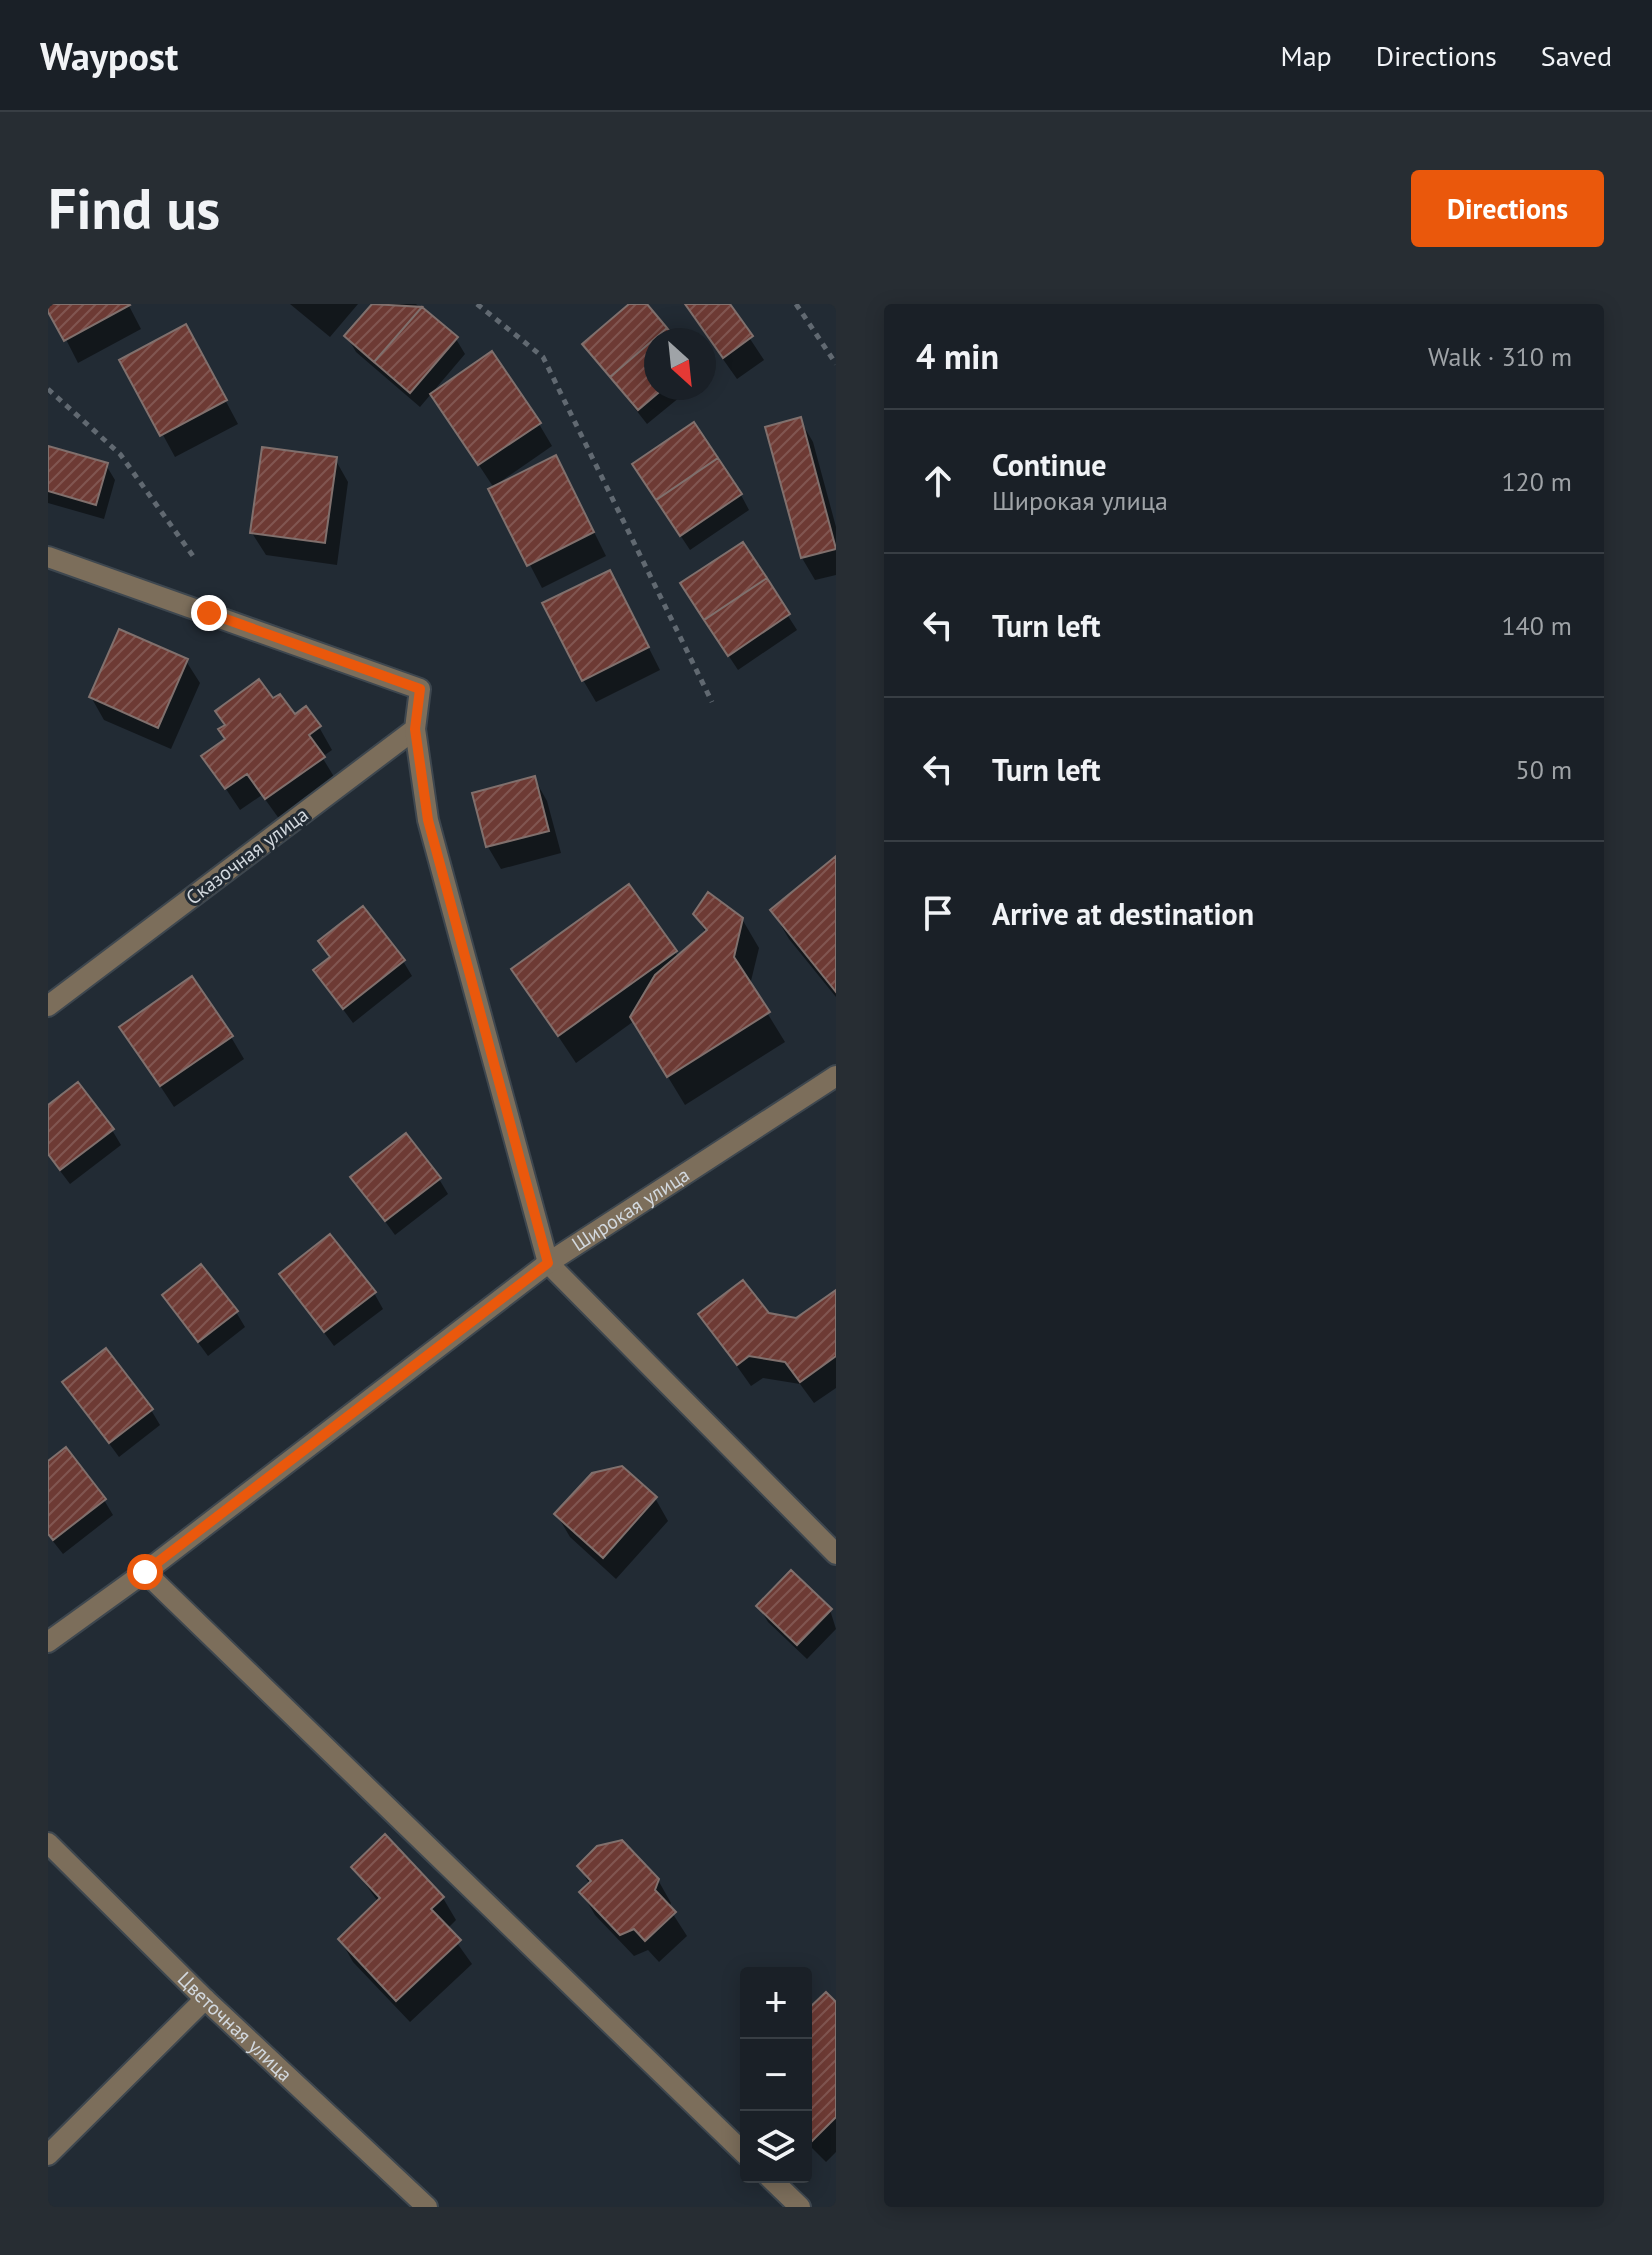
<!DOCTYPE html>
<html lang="en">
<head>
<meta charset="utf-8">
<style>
	:root { --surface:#1a2027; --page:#272d33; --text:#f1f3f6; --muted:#9fa3a7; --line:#383e44; --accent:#ea580c }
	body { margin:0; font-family:"PT Sans",sans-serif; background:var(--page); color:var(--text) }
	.controls { position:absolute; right:24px; bottom:24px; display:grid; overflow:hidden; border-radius:8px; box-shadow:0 4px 20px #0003 }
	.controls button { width:72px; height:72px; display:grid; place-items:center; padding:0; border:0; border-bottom:2px solid var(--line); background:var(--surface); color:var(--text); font:40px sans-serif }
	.compass { position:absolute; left:596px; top:24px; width:72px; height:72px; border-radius:50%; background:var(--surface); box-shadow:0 4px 20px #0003; rotate:153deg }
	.stop { position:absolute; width:24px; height:24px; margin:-18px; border:6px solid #ea580c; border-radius:50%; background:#fff }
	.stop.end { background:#ea580c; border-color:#fff; box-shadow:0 2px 8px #0008 }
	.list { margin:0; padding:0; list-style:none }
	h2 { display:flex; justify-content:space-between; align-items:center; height:104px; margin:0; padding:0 32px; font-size:34px }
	h2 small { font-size:26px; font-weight:400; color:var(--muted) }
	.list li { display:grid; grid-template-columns:52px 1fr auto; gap:24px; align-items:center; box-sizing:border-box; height:144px; padding:0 32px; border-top:2px solid var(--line) }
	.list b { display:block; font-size:30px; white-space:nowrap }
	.list p { margin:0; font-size:26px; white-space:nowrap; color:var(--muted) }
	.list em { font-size:26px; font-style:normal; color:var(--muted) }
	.icon { flex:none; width:44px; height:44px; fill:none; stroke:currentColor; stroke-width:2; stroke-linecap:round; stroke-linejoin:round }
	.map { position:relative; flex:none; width:788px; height:1903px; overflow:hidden; border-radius:8px }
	header { display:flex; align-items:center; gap:48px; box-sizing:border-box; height:112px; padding:0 40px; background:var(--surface); border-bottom:2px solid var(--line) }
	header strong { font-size:38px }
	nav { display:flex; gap:44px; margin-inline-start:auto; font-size:28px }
	.intro { display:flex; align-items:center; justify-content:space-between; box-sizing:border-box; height:192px; padding:0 48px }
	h1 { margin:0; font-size:56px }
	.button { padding:20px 36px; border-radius:8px; background:var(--accent); color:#fff; font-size:28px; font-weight:700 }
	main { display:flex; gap:48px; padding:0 48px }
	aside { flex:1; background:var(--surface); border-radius:8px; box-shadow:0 4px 20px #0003 }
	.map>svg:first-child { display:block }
</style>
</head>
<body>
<header>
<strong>Waypost</strong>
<nav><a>Map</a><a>Directions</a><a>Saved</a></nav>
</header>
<div class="intro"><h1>Find us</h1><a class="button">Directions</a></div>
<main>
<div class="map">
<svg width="788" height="1903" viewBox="0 0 788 1903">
	<defs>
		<pattern id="building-hatch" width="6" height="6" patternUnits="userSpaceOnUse" patternTransform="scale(2)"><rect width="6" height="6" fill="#6d3a34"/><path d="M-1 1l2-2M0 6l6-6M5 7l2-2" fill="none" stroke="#815651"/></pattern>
	</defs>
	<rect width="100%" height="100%" fill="#222b34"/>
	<path fill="#0007" d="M0 0H80L93 25 30 59Z
		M242 0H310L282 33Z
		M327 0H368L408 35 417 50 372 103 308 48 299 32Z
		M584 0H596L626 36H608V84H643L599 120 536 40Z
		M636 0H679L716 56 689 75Z
		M150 45 190 120 127 153 74 56Z
		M384 90 491 120 504 142 449 180 520 176 558 252 494 284 443 186 446 184Z
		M752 116 765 138 788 223V271L767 276 754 254Z
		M0 144 58 161 67 176 56 215 0 199Z
		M287 155 300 178 289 261 218 251 204 229Z
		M595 175 693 191 701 206 642 246Z
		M694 240 749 326 690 366 643 295Z
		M574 291 612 366 548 398 535 376Z
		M138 357 152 379 123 445 56 416 43 393Z
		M225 397 271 423 284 446 274 453 288 476 232 516 214 491 192 506 156 452Z
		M486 474 499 497 513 549 453 565 440 543 426 490Z
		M788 555V693L741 635 724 606Z
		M647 610 694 615 711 644 702 681 737 738 637 801 586 717 528 759 466 666 627 648 630 653 658 629Z
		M272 637 355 657 364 672 305 719 267 667 283 655Z
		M74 724 183 733 196 755 126 803Z
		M0 804 64 826 73 841 22 880 0 851Z
		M305 873 391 875 400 890 347 931Z
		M233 970 326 989 335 1005 286 1042Z
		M788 988V1084L766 1099 752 1080 715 1074 703 1082 652 1010 720 1011 749 1016Z
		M116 992 188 1008 197 1023 160 1052Z
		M16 1078 103 1106 112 1121 71 1153Z
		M0 1159 56 1196 65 1211 15 1250 0 1231Z
		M607 1194 620 1217 568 1275 522 1233 509 1211Z
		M711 1303 782 1306 788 1325 759 1355 720 1318Z
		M531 1562 610 1576 623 1599 621 1604 639 1632 611 1658 600 1646 586 1652 547 1611 534 1589 542 1581Z
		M305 1563 395 1594 408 1616 399 1625 424 1660 362 1718 305 1658 292 1635 331 1599Z
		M788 1701V1848L778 1858 758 1838V1710Z"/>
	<path fill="url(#building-hatch)" stroke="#80706d" stroke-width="2" d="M0 0H81L82 1 16 37 0 8Z
		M324 0 374 3 326 58 296 32Z
		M581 0H599L619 24 562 73 534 40Z
		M637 0H682L705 32 675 54Z
		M374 3 410 33 362 89 326 58Z
		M138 20 179 96 112 132 71 56Z
		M619 24 629 36H608V84H616L590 106 562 73Z
		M444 47 493 119 430 161 382 90Z
		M753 113 788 245 753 254 717 123Z
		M646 118 670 154 608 196 584 160Z
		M0 142 60 159 48 201 0 187Z
		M214 143 289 153 277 239 202 229Z
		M508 151 546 228 479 262 440 185Z
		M670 154 694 190 632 232 608 196Z
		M695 238 719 274 656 316 632 279Z
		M562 266 601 343 534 377 494 299Z
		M719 274 742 310 680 352 656 316Z
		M71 325 140 355 110 424 41 393Z
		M211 375 225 394 232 390 247 410 258 402 273 422 261 431 277 453 217 495 199 470 177 485 153 452 177 435 170 425 177 421 167 407Z
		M487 472 501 527 438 543 424 489Z
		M788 552V688L722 606Z
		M581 580 629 647 510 732 463 665Z
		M660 588 695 614 686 653 722 708 619 773 582 713 607 671 659 626 645 610Z
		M315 602 357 656 295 705 265 666 282 653 270 637Z
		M144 672 185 732 112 782 71 723Z
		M30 778 66 825 12 866 0 850V801Z
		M358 829 393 874 337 917 302 873Z
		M282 930 328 988 276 1028 231 970Z
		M153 960 190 1007 150 1038 114 991Z
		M695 976 721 1009 748 1014 788 986V1052L752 1078 737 1058 701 1052 689 1061 650 1010Z
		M58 1044 105 1105 61 1139 14 1078Z
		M18 1143 58 1195 5 1236 0 1230V1157Z
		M574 1162 609 1193 555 1254 506 1210 544 1169Z
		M743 1266 784 1305 749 1341 708 1302Z
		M337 1530 396 1593 383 1605 413 1636 348 1697 290 1635 332 1594 303 1563Z
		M574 1536 611 1575 607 1586 628 1608 597 1637 586 1625 572 1631 531 1588 543 1577 529 1562 549 1542Z
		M778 1688 788 1698V1813L764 1837 758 1830V1707Z"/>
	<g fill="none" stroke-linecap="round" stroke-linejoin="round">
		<g stroke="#3e474f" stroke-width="24">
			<g id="minor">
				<path d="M0 253 372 385 367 425 0 702"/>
				<path d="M367 425 380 516 500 959 788 1250"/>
				<path d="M97 1268 698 1851"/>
				<path id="s1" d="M0 1338 97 1268 500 959 788 772"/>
				<path id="s2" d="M0 1539 157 1695 379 1903"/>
				<path d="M0 1851 157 1695"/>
				<path d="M721 1873 752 1903"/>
			</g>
		</g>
		<path stroke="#616971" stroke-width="5" stroke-dasharray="6 6" stroke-linecap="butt" d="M429 0 495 53 664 398
			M748 0 788 60
			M0 85 72 150 145 252"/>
		<use href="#minor" stroke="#7c6e5b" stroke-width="20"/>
	</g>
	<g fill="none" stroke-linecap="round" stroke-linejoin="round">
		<path stroke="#ea580c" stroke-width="10" d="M97 1268 500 959 380 516 367 425 372 385 161 309"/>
	</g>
	<g text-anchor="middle" stroke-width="6" stroke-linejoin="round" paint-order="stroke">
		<g font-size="20" fill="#d2d8de" stroke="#222b34">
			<text transform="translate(199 552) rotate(-37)" y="7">Сказочная улица</text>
			<text dy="7" stroke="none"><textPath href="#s1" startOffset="726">Широкая улица</textPath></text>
			<text dy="7" stroke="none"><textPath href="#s2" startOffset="262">Цветочная улица</textPath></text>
		</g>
	</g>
</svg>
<div class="controls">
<button>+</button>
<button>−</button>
<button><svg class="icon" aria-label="layers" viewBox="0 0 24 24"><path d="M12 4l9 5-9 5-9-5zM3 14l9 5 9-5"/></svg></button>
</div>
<svg class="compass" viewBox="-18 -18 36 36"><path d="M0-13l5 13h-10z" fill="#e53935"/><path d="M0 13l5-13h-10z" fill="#9fa3a7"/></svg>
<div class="stop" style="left:97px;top:1268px"></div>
<div class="stop end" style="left:161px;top:309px"></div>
</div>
<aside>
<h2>4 min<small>Walk · 310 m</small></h2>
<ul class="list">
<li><svg class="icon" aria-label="ahead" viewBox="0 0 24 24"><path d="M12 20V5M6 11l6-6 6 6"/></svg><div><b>Continue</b><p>Широкая улица</p></div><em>120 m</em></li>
<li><svg class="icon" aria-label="left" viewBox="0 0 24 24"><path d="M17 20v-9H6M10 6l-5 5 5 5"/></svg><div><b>Turn left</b></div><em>140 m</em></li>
<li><svg class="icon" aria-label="left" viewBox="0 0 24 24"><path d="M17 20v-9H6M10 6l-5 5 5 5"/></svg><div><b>Turn left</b></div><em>50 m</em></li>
<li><svg class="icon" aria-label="arrive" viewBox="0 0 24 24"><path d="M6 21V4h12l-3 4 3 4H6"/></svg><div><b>Arrive at destination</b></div></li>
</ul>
</aside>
</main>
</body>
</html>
